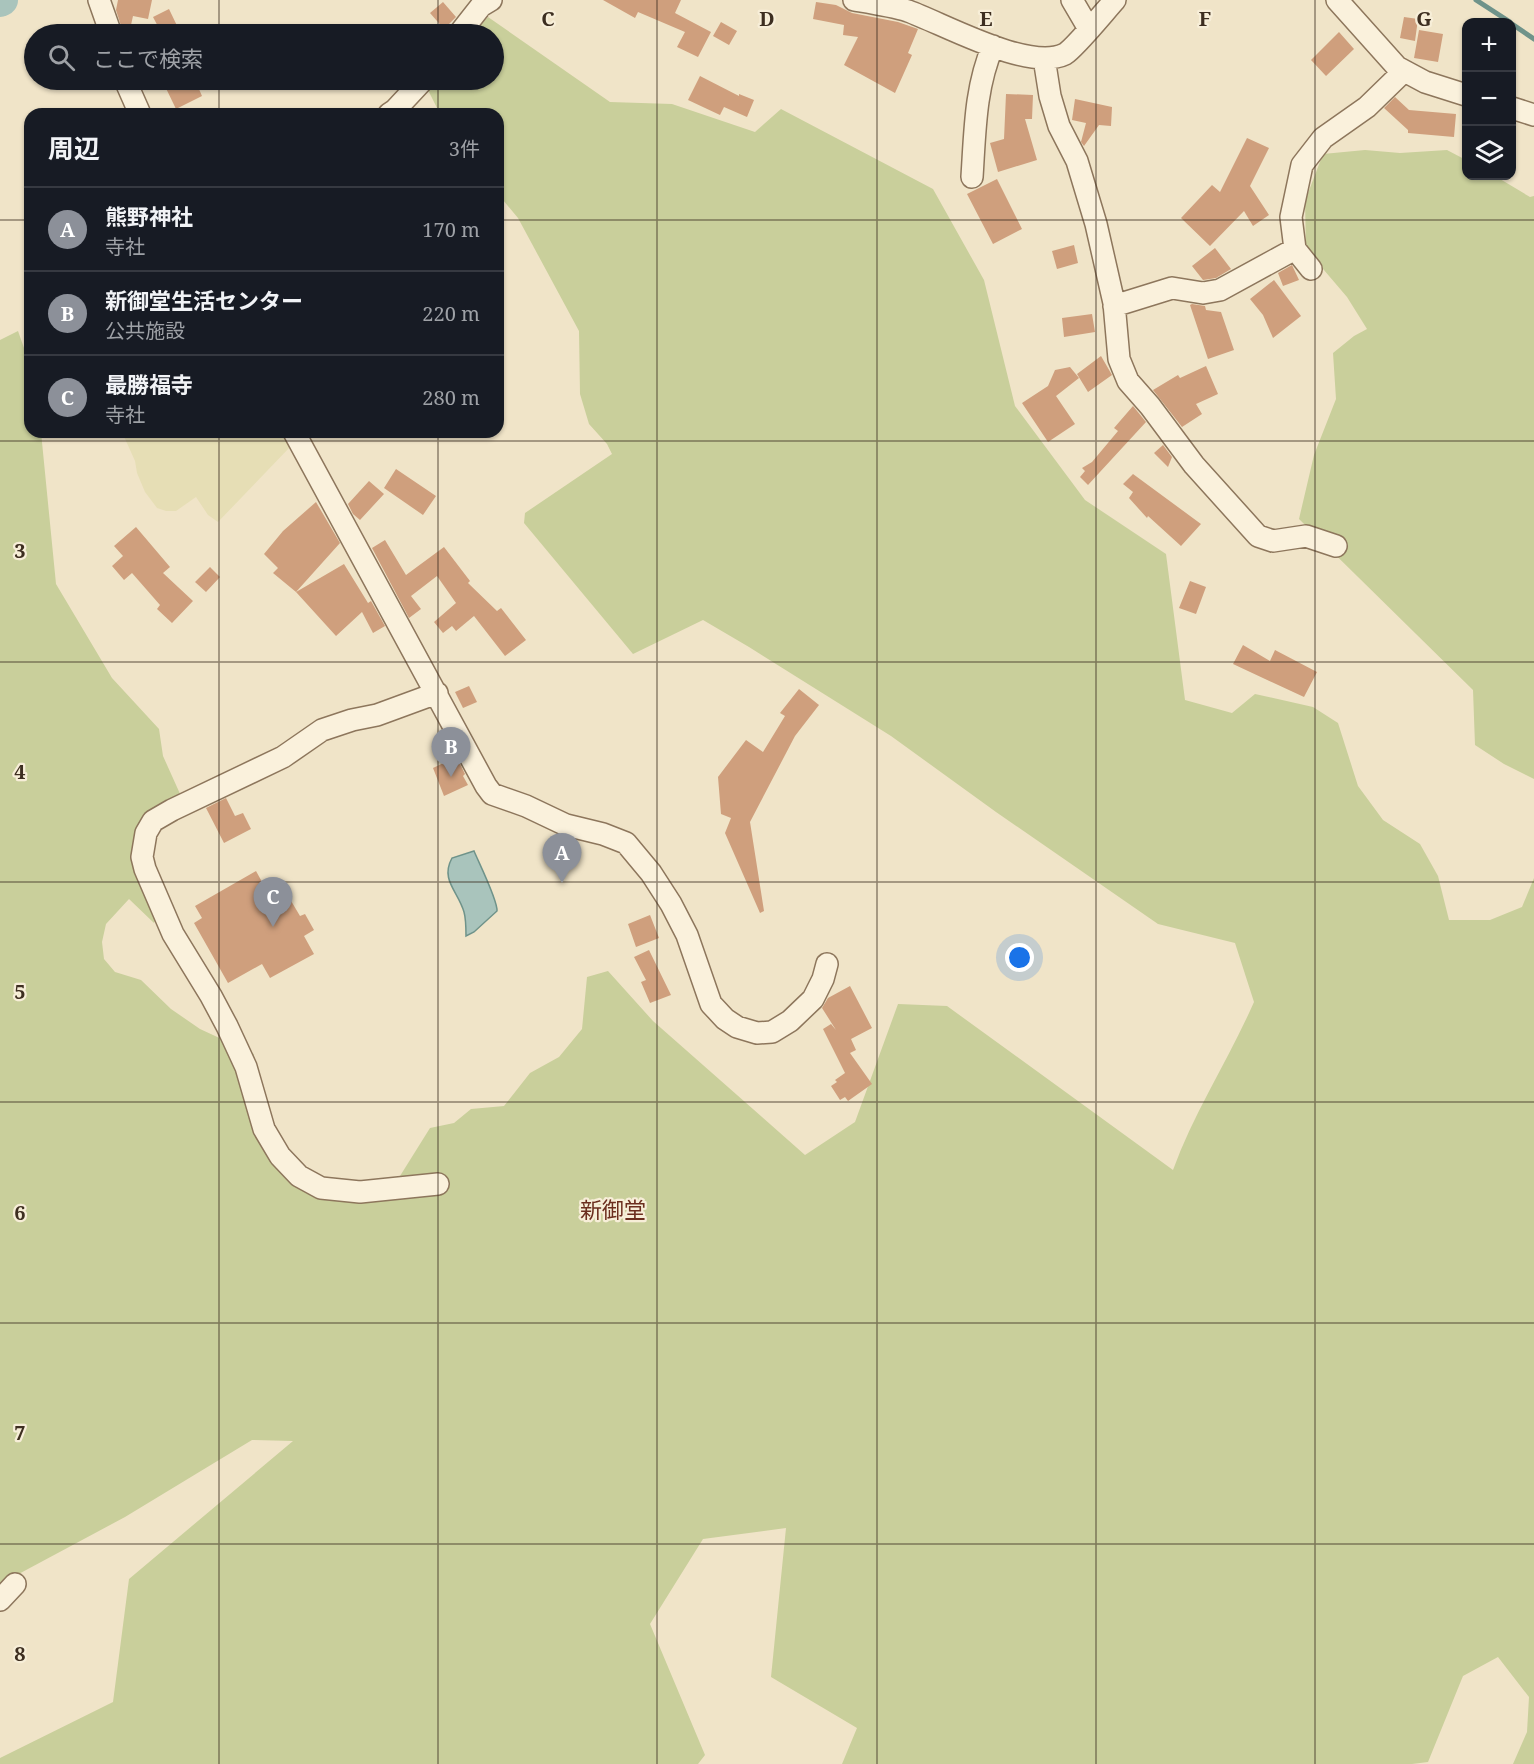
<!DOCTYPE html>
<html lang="ja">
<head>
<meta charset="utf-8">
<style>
	:root { --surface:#171b24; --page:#20242c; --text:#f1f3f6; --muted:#9ea1a6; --line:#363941; --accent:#8c9099 }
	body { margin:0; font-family:"Noto Serif","Noto Sans JP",serif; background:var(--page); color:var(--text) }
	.controls { position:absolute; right:18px; top:18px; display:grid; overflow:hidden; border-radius:12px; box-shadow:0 2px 4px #0004 }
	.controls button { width:54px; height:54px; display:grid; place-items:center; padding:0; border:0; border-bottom:2px solid var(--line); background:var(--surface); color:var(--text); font:30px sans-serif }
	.you { position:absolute; left:1020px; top:958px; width:21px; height:21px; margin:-15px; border:4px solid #fff; border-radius:50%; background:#1a73e8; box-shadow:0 0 0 9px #1a73e833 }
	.badge { display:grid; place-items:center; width:39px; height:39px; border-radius:50%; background:var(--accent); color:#fff; font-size:20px; font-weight:700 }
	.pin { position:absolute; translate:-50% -50px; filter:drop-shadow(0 2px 3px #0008) }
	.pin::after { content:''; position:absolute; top:32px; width:21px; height:18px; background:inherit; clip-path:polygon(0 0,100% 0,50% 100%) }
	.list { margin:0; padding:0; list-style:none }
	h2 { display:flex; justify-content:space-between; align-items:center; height:78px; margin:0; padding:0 24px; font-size:26px }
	h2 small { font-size:20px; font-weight:400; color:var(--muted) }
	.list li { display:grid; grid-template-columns:39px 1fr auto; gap:18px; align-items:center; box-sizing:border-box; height:84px; padding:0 24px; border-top:2px solid var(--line) }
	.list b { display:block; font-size:22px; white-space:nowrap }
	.list p { margin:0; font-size:20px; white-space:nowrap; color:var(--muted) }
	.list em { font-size:20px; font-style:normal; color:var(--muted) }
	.icon { flex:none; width:33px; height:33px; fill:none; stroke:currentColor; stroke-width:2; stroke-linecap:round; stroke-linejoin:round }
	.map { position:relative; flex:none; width:1534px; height:1764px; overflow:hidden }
	.search { position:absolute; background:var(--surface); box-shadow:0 2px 4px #0004; left:24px; top:24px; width:480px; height:66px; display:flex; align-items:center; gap:15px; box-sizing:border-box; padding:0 21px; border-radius:33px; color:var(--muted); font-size:22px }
	.panel { position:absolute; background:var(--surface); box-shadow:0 2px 4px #0004; left:24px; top:108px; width:480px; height:330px; border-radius:18px }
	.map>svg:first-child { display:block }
</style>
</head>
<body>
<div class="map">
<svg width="1534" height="1764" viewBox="0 0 1534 1764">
	<rect width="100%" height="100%" fill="#f0e4c8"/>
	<path fill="#e6deb5" d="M122 432H283L291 446 218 522 208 515 196 497 176 511H166L157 508 145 492 137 473 135 461Z"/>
	<path fill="#c9cf9b" d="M488 17 610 102 672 104 755 132 781 109 933 189 984 280 1015 406 1085 500 1166 554 1185 700 1232 713 1255 694 1313 707 1338 723 1358 786 1383 820 1420 844 1438 876 1449 920H1490L1522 907 1534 878V1764H1513L1527 1732 1529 1697 1498 1657 1463 1676 1428 1762 1412 1764H842L857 1728 771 1677 786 1528 703 1539 650 1624 705 1755 698 1764H0V1758L113 1702 129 1579 293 1441 252 1440 125 1517 0 1584V340L18 331 30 365V432H41L56 584 112 678 159 729 163 756 181 796 144 821 156 919 154 923 129 899 106 924 102 942 104 959 115 972 141 980 171 1009 200 1029 254 1054 244 1073 257 1135 322 1192 385 1200 430 1128 454 1123 471 1109 504 1106 530 1073 559 1057 582 1029 587 977 608 971 653 1021 805 1155 855 1122 898 1004 947 1006 1173 1170C1194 1112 1229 1059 1254 1002L1235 943 1158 924 996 812 891 736 749 647 703 620 633 654 524 523 525 513 612 454 607 444 589 424 580 394 579 331 518 218 498 194V114H440L427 88 435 80H494V34H473Z
		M1365 150 1400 153 1447 150 1466 160V176H1495L1530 197 1534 196V779L1504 764 1475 745 1473 690 1299 519 1314 455 1336 399 1333 353 1354 336 1367 329 1347 297 1306 249 1305 201 1323 154Z"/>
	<path fill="#a9c4bc" stroke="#6f938a" stroke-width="1.5" d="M474 851C479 863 498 901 497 911L474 932 466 936C466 928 466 919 464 912 458 891 440 880 452 858Z"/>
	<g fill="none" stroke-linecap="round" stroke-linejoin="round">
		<path stroke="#6f938a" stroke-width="5" d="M1476 0 1510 22
			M1512 24 1534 39"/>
		<path stroke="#a9c4bc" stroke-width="32" d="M0 1 2 0"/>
	</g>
	<path fill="#cf9f7d" d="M118 0H152L148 19 133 16 129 34 123 32 116 10Z
		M603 0H681L675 13 711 32 698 57 677 47 685 32 638 12 635 18Z
		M443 2 456 17 444 29 430 13Z
		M816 2 836 5 852 13 898 22 918 29 908 53 912 55 895 93 844 65 858 37 843 35 844 25 813 19Z
		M169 9 181 34H162L153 17Z
		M1404 17 1418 19 1415 41 1400 38Z
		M721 22 737 31 729 45 713 36Z
		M1419 30 1443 34 1438 62 1414 58Z
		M1339 32 1354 49 1326 76 1311 60Z
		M700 76 739 96V94L754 100 747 117 724 107 720 115 688 100Z
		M162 80H195L202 96 176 109Z
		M1006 94 1033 95 1032 119H1025L1037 160 998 172 990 143 1004 139Z
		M1395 97 1409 110 1456 114 1454 137 1408 133V130L1384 108Z
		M1075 99 1112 107 1111 126 1099 125 1084 146 1081 142 1086 123 1072 120Z
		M1247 138 1269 148 1250 186 1269 215 1253 226 1244 211 1210 246 1181 218 1212 185 1220 192Z
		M997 179 1022 229 993 244 967 194Z
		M1074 245 1078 263 1057 269 1052 251Z
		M1215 248 1231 269 1216 278 1203 280 1192 266Z
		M1292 265 1299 280 1283 286 1278 273Z
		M1274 280 1301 316 1273 338 1263 315 1250 299Z
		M1192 304 1205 306 1206 310 1221 312 1234 350 1208 359 1190 305Z
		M1092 314 1095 332 1064 337 1062 318Z
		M1101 356 1112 375 1088 392 1077 374Z
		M1206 366 1218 394 1196 404 1202 414 1182 427 1153 390 1178 375 1180 378Z
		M1070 367 1079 378 1056 396 1075 424 1048 442 1022 403 1048 386 1055 370Z
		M1133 406 1146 422 1088 485 1080 477 1085 471 1082 468 1092 462 1118 431 1114 428Z
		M1163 445 1172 457 1168 467 1154 453Z
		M396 469 436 496 423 515 384 488Z
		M1133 474 1201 524 1181 546 1148 516 1147 518 1129 498 1133 492 1123 484Z
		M369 481 384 494 360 520 353 514 348 504Z
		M316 502 340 543 296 592 273 573 278 568 264 554 283 531Z
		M136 527 170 567 163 573 193 601 172 623 157 609 160 605 132 573 124 580 112 566 123 556 114 546Z
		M385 540 406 575 444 547 470 581 468 583 497 611 501 608 526 640 505 656 474 616 456 631 452 626 443 633 434 622 456 603 437 576 411 596 421 609 409 618 372 548Z
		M344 564 368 603 371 601 385 626 373 633 362 612 336 636 296 592Z
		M210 567 220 577 206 592 195 582Z
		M1190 581 1206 587 1196 614 1179 608Z
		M1243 645 1270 661 1275 650 1317 672 1304 697 1233 664Z
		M469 686 477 702 463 708 455 692Z
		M799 689 819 705 795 736 750 822 764 911 760 913 725 833 731 818 721 814 718 777 746 740 763 752 785 716 780 713Z
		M454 758 455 761 458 760 465 774 463 776 468 785 444 796 433 768Z
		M226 798 235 816 243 813 251 829 224 843 206 808Z
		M256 871 267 891 274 887 277 893 284 889 300 916 305 914 314 930 304 936 314 954 270 978 262 964 228 983 194 923 202 918 195 906Z
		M650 915 659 938 636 947 628 924Z
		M649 950 671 995 650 1003 641 982 646 980 634 957Z
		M850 986 872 1028 851 1039 856 1050 850 1053 872 1084 848 1101 845 1097 840 1100 831 1086 837 1082 835 1080 845 1073 823 1029 831 1024 836 1030 822 1008 828 998Z"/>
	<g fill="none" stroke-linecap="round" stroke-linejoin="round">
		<g stroke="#8d765c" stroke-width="24">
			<path id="minor" d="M99 0 111 34
				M854 0C872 3 892 6 908 11 944 24 1029 72 1065 54 1075 48 1105 11 1115 0
				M1072 0 1089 29
				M1337 0 1397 67 1425 82 1466 95
				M459 34 481 6 491 0
				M1044 58 1050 96 1059 126 1077 161 1096 224 1114 303 1119 359 1128 381 1150 406 1194 465 1258 536 1273 541 1306 536 1336 546
				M125 80 140 114
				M1512 108 1534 115
				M389 114 395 110 423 80
				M972 177C975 132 975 87 993 46
				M1311 269 1295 249 1291 217 1302 165 1323 138 1367 107 1404 71
				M1114 306 1172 288 1203 293 1220 290 1295 249
				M294 432 486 786 492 794 526 806 566 825 603 834 626 843 651 873 671 904 687 935 711 1004 725 1019 737 1027 757 1033 772 1032 790 1021 813 999 823 979 827 964
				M437 693 377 715 352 720 322 730 283 757 172 810 153 821 146 833 142 857 145 869 173 934 211 996 227 1026 246 1067 264 1129 280 1156 299 1176 321 1188 360 1192 438 1184
				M0 1600 15 1584"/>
		</g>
		<use href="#minor" stroke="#faf1dc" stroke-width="21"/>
	</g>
	<path fill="none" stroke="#3d2e20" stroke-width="1.5" stroke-opacity="0.55" d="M219 0V34M438 0V34M657 0V1764M877 0V1764M1096 0V1764M1315 0V1764M219 80V114M438 80V114M0 220H30M498 220H1534M219 432V1764M438 432V1764M0 441H1534M0 662H1534M0 882H1534M0 1102H1534M0 1323H1534M0 1544H1534"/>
	<g text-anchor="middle" stroke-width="4.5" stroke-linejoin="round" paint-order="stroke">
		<g font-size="22" fill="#6b2e1e" stroke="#f7eed8">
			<text x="613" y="1218">新御堂</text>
		</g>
	</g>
	<g font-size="20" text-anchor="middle" font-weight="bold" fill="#3d2e20" stroke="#f7eed8" stroke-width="4.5" stroke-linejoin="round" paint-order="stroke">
		<text x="548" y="26">C</text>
		<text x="767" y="26">D</text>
		<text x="986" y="26">E</text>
		<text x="1205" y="26">F</text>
		<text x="1424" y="26">G</text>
		<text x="20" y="558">3</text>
		<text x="20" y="779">4</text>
		<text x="20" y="999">5</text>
		<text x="20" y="1220">6</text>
		<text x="20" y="1440">7</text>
		<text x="20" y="1661">8</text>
	</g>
</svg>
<div class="controls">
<button>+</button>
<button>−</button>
<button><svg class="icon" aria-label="layers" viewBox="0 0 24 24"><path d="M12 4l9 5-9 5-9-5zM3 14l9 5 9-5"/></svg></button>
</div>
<div class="you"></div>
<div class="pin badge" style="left:562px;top:883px">A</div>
<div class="pin badge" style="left:451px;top:777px">B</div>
<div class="pin badge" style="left:273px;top:927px">C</div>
<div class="search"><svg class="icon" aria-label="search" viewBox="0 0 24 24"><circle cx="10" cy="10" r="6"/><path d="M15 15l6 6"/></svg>ここで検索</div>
<section class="panel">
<h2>周辺<small>3件</small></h2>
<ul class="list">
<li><span class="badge">A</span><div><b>熊野神社</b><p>寺社</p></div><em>170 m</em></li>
<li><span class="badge">B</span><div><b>新御堂生活センター</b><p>公共施設</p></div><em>220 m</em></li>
<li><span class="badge">C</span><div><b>最勝福寺</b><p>寺社</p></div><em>280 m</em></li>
</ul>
</section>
</div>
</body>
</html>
